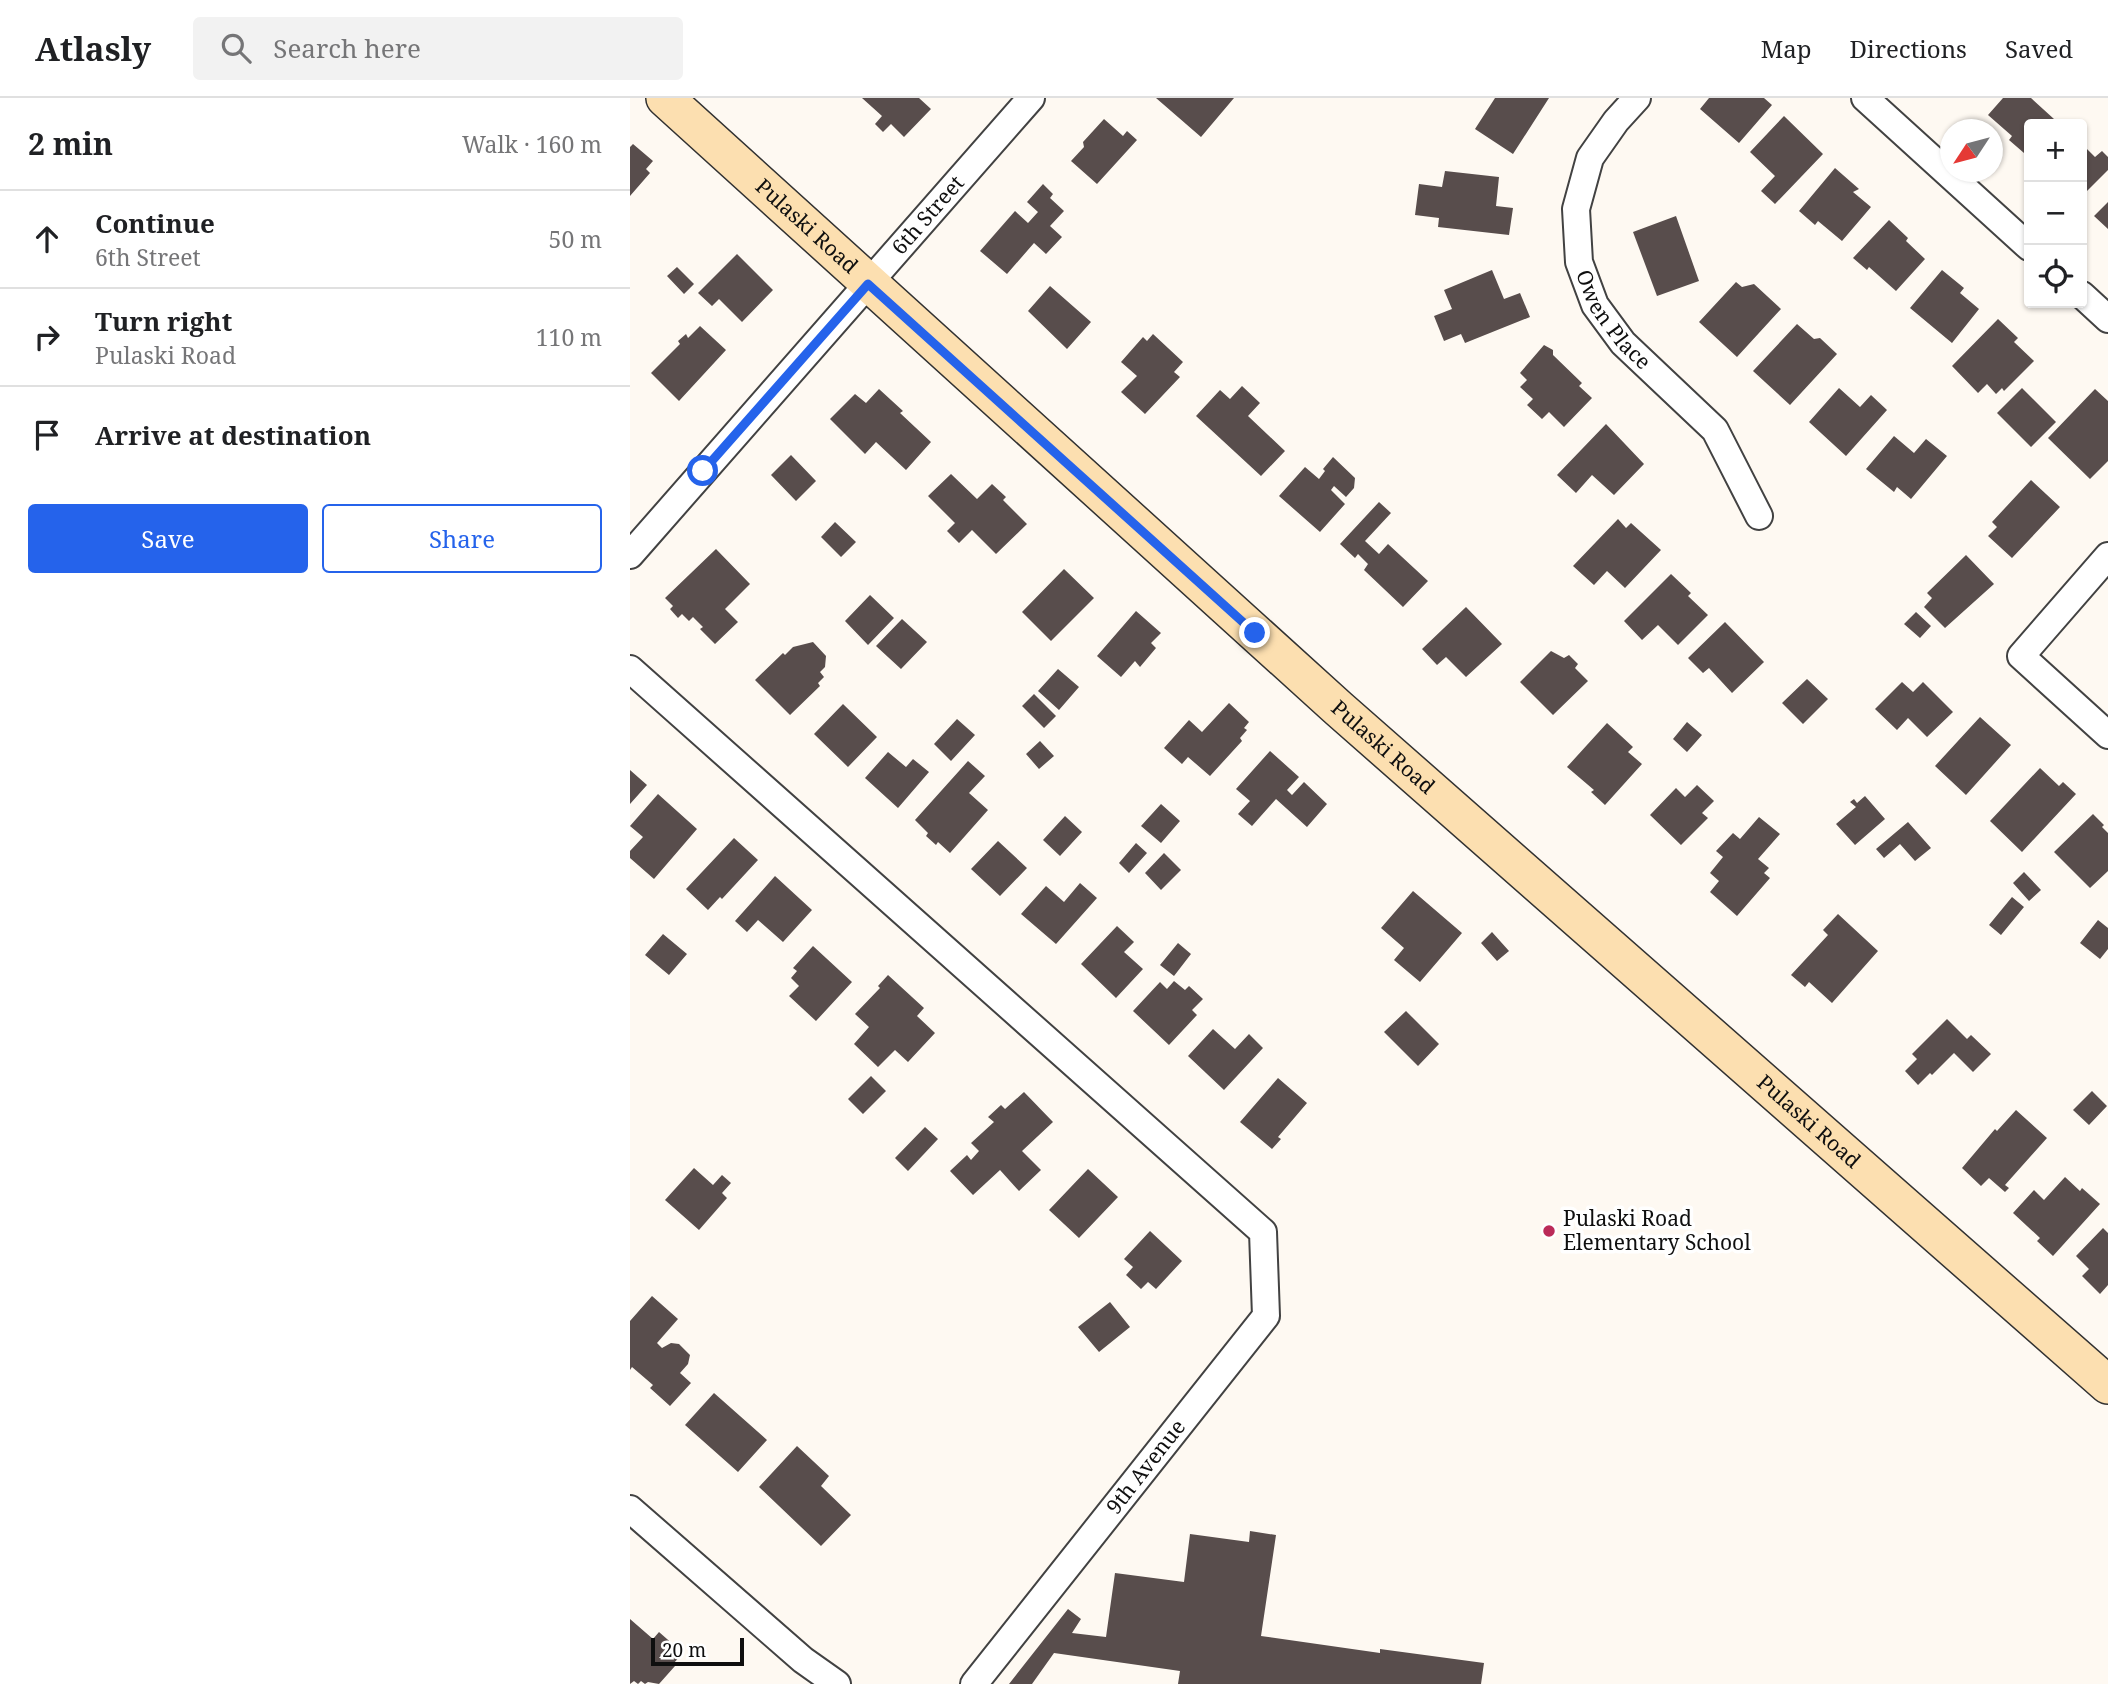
<!DOCTYPE html>
<html lang="en">
<head>
<meta charset="utf-8">
<style>
	:root { --surface:#fff; --page:#f2f2f2; --text:#202124; --muted:#757577; --line:#e0e0e0; --accent:#2563eb }
	body { margin:0; font-family:"Noto Serif",serif; background:var(--page); color:var(--text) }
	.controls { position:absolute; right:21px; top:21px; display:grid; overflow:hidden; border-radius:7px; box-shadow:0 2px 5px #0004 }
	.controls button { width:63px; height:63px; display:grid; place-items:center; padding:0; border:0; border-bottom:2px solid var(--line); background:var(--surface); color:var(--text); font:35px sans-serif }
	.compass { position:absolute; left:1310px; top:21px; width:63px; height:63px; border-radius:50%; background:var(--surface); box-shadow:0 2px 5px #0004; rotate:234deg }
	.scale { position:absolute; left:21px; bottom:18px; width:93px; box-sizing:border-box; padding-left:7px; border:4px solid #0f0f0f; border-top:0; font-size:19px; line-height:24px; white-space:nowrap; color:#0f0f0f; -webkit-text-stroke:5px #fff; paint-order:stroke }
	.stop { position:absolute; width:21px; height:21px; margin:-16px; border:5px solid #2563eb; border-radius:50%; background:#fff }
	.stop.end { background:#2563eb; border-color:#fff; box-shadow:0 2px 7px #0008 }
	.list { margin:0; padding:0; list-style:none }
	h2 { display:flex; justify-content:space-between; align-items:center; height:91px; margin:0; padding:0 28px; font-size:30px }
	h2 small { font-size:23px; font-weight:400; color:var(--muted) }
	.list li { display:grid; grid-template-columns:46px 1fr auto; gap:21px; align-items:center; box-sizing:border-box; height:98px; padding:0 28px; border-top:2px solid var(--line) }
	.list b { display:block; font-size:26px; white-space:nowrap }
	.list p { margin:0; font-size:23px; white-space:nowrap; color:var(--muted) }
	.list em { font-size:23px; font-style:normal; color:var(--muted) }
	.actions { display:flex; gap:14px; padding:21px 28px }
	.actions a { flex:1; padding:16px 0; border:2px solid var(--accent); border-radius:7px; text-align:center; font-size:24px; color:var(--accent) }
	.actions .main { background:var(--accent); color:#fff }
	.icon { flex:none; width:38px; height:38px; fill:none; stroke:currentColor; stroke-width:2; stroke-linecap:round; stroke-linejoin:round }
	.map { position:relative; flex:none; width:1478px; height:1586px; overflow:hidden }
	header { display:flex; align-items:center; gap:42px; box-sizing:border-box; height:98px; padding:0 35px; background:var(--surface); border-bottom:2px solid var(--line) }
	header strong { font-size:33px }
	nav { display:flex; gap:38px; margin-inline-start:auto; font-size:24px }
	.search { width:490px; height:63px; background:var(--page); display:flex; align-items:center; gap:18px; box-sizing:border-box; padding:0 24px; border-radius:7px; color:var(--muted); font-size:26px }
	main { display:flex }
	aside { flex:1; background:var(--surface) }
	.map>svg:first-child { display:block }
</style>
</head>
<body>
<header>
<strong>Atlasly</strong>
<div class="search"><svg class="icon" aria-label="search" viewBox="0 0 24 24"><circle cx="10" cy="10" r="6"/><path d="M15 15l6 6"/></svg>Search here</div>
<nav><a>Map</a><a>Directions</a><a>Saved</a></nav>
</header>
<main>
<aside>
<h2>2 min<small>Walk · 160 m</small></h2>
<ul class="list">
<li><svg class="icon" aria-label="ahead" viewBox="0 0 24 24"><path d="M12 20V5M6 11l6-6 6 6"/></svg><div><b>Continue</b><p>6th Street</p></div><em>50 m</em></li>
<li><svg class="icon" aria-label="right" viewBox="0 0 24 24"><path d="M7 20v-9h11M14 6l5 5-5 5"/></svg><div><b>Turn right</b><p>Pulaski Road</p></div><em>110 m</em></li>
<li><svg class="icon" aria-label="arrive" viewBox="0 0 24 24"><path d="M6 21V4h12l-3 4 3 4H6"/></svg><div><b>Arrive at destination</b></div></li>
</ul>
<div class="actions"><a class="main">Save</a><a>Share</a></div>
</aside>
<div class="map">
<svg width="1478" height="1586" viewBox="0 0 1478 1586">
	<rect width="100%" height="100%" fill="#fef9f2"/>
	<path fill="#584d4c" d="M232 0H289L301 11 274 39 261 26 253 34 245 26 252 18Z
		M526 0H604L571 39Z
		M865 0H919L883 56 845 31Z
		M1079 0H1134L1142 7 1109 45 1070 11Z
		M1373 0H1401L1424 21 1420 26H1399V49L1394 55 1379 42 1382 38 1358 17Z
		M1154 18 1193 56 1145 106 1131 93 1145 78 1120 54Z
		M474 21 493 38 497 33 507 42 467 86 441 63 454 49 453 44Z
		M3 46 23 63 16 71 20 75 0 98V49Z
		M1452 46 1465 59 1472 53 1478 59V72L1452 98Z
		M1205 70 1229 91 1223 94 1241 109 1212 143 1188 123 1185 127 1169 113Z
		M815 73 869 79 866 108 883 110 879 137 808 129 809 120 785 117 789 86 812 89Z
		M413 86 423 96 420 100 434 113 420 128 432 139 416 156 404 145 377 176 350 153 385 113 398 125 408 114 397 104Z
		M1478 104V131L1464 118Z
		M1046 118 1069 183 1027 198 1003 134Z
		M1259 122 1278 140 1276 143 1295 161 1266 193 1239 169 1237 172 1223 160Z
		M107 156 143 192 112 224 89 201 82 208 68 195Z
		M47 169 64 186 54 196 37 178Z
		M862 172 874 201 890 195 900 219 835 245 831 236 814 243 804 218 822 211 814 192Z
		M1312 172 1334 190 1330 195 1349 211 1322 245 1280 210Z
		M1106 184 1112 189 1124 186 1151 211 1107 259 1069 224Z
		M420 188 461 224 437 251 398 213Z
		M1368 221 1388 240 1384 244 1404 263 1374 293 1372 290 1366 296 1357 286 1348 295 1322 268Z
		M1167 226 1184 241 1190 240 1207 256 1160 307 1123 273Z
		M70 228 96 252 49 303 21 275 50 246 48 243 56 236 58 240Z
		M523 236 553 264 544 274 550 279 515 316 491 294 507 278 491 264 513 239 517 243Z
		M914 247 923 252V257L952 285 949 288 962 300 934 329 919 314 912 321 897 307 903 301 890 289 897 282 890 275Z
		M612 288 630 305 618 318 655 353 631 378 566 318 590 292 600 301Z
		M1209 290 1230 309 1241 297 1257 312 1216 358 1179 324Z
		M1392 290 1426 324 1401 349 1367 315Z
		M249 291 273 313 270 315 301 344 276 372 246 344 235 356 200 321 225 296 236 305Z
		M1465 291 1478 303V363L1460 381 1418 340Z
		M976 326 1014 366 984 397 962 377 946 395 927 377Z
		M1264 338 1284 355 1296 341 1317 358 1281 401 1267 389 1264 394 1236 371Z
		M161 357 186 383 166 403 141 377Z
		M703 359 725 380 724 390 716 399 704 388 701 392 715 406 690 434 649 398 675 369 689 381 695 373 693 371Z
		M321 376 347 401 362 386 376 399 373 402 397 426 366 456 342 432 329 445 317 433 325 425 298 398Z
		M1401 382 1430 409 1382 460 1358 438 1367 429 1362 424Z
		M749 404 761 415 735 443 749 456 758 446 798 483 773 509 734 472 738 466 728 456 725 460 710 446Z
		M988 421 996 430 1001 425 1031 452 995 490 977 473 964 487 943 468Z
		M205 424 226 444 211 459 191 439Z
		M86 451 120 486 95 511 108 524 85 546 70 531 73 529 63 519 59 523 52 516 48 520 40 511 43 508 35 500Z
		M1336 457 1364 486 1315 530 1294 509 1302 500 1297 495Z
		M434 471 464 500 421 543 392 514Z
		M1041 476 1061 495 1058 498 1078 517 1048 547 1028 527 1012 542 994 523Z
		M240 497 264 520 238 547 215 523Z
		M836 509 872 546 836 579 816 559 807 567 792 551Z
		M506 513 531 535 521 545 526 550 510 569 505 563 491 579 467 558Z
		M1286 514 1301 528 1290 540 1274 526Z
		M272 521 297 544 271 571 246 548Z
		M1095 524 1134 564 1102 595 1079 570 1073 575 1058 560Z
		M183 544 196 558 195 569 190 574 194 579 188 585 190 588 160 617 125 582 153 555 155 557 163 549Z
		M921 553 934 560 939 557 948 566 945 570 958 583 923 617 890 584Z
		M428 571 449 589 429 612 408 593Z
		M1177 581 1198 601 1173 626 1152 605Z
		M1272 584 1283 594 1293 584 1323 614 1297 639 1278 620 1267 632 1245 611Z
		M404 596 426 618 414 630 392 608Z
		M599 605 619 624 614 630 617 632 610 640 612 643 580 678 558 659 552 666 534 650 559 622 572 634Z
		M213 606 247 639 218 669 184 636Z
		M1350 619 1381 647 1336 697 1305 668Z
		M327 621 345 637 321 663 304 646Z
		M1057 624 1072 637 1057 654 1043 641Z
		M977 625 1003 649 998 654 1012 666 975 707 961 694 964 692 937 669Z
		M410 643 424 658 409 671 396 656Z
		M640 653 669 679 657 692 662 697 674 684 697 706 677 729 646 701 622 728 608 716 620 703 606 691Z
		M258 654 276 669 283 661 299 674 268 710 235 680Z
		M338 663 355 678 339 695 358 712 320 755 308 744 306 747 296 738 298 735 285 722Z
		M1410 670 1429 688 1433 684 1446 696 1392 754 1360 723Z
		M0 672 17 687 0 706Z
		M1067 687 1084 703 1072 715 1078 720 1051 747 1020 717 1046 690 1055 699Z
		M28 696 67 731 24 781 0 760V753L13 739 0 728Z
		M1235 698 1255 721 1225 747 1206 726 1226 709 1220 704 1224 701 1227 705Z
		M531 706 550 723 531 745 511 728Z
		M1463 716 1474 727 1472 729 1478 735V773L1460 790 1424 754Z
		M435 718 452 734 430 758 413 742Z
		M1129 719 1150 736 1128 761 1139 770 1134 775 1140 780 1107 818 1080 794 1089 783 1080 775 1093 759 1086 753 1103 735 1110 741Z
		M1278 724 1301 750 1285 763 1270 746 1254 760 1246 751Z
		M104 740 128 762 92 801 90 799 78 812 56 791Z
		M368 743 397 770 370 798 341 771Z
		M506 745 517 755 499 775 489 765Z
		M534 755 551 772 531 792 515 775Z
		M1394 774 1411 792 1399 803 1383 785Z
		M145 778 182 812 153 844 128 822 117 834 105 823Z
		M450 785 467 800 426 846 391 816 416 788 434 804Z
		M783 793 832 835 790 884 764 862 774 850 751 830Z
		M1382 799 1394 809 1371 837 1359 827Z
		M1208 816 1248 853 1202 905 1179 884 1175 889 1161 877 1198 837 1193 832Z
		M1468 822 1478 830V851L1470 861 1450 845Z
		M487 828 504 844 494 854 513 871 486 900 451 866Z
		M862 834 879 853 867 863 851 845Z
		M33 836 57 856 39 877 15 857Z
		M548 845 561 856 544 878 530 867Z
		M183 848 222 884 186 923 159 898 169 888 161 880 167 873 163 870Z
		M258 877 294 910 287 918 305 935 278 964 265 952 248 969 224 946 239 929 225 916 250 890 248 888Z
		M544 883 555 892 559 888 573 901 562 912 567 917 539 947 503 913 530 884 537 891Z
		M776 913 809 946 788 968 754 934Z
		M1317 921 1337 941 1341 937 1361 956 1343 974 1324 955 1302 977 1300 975 1288 987 1275 973 1287 961 1282 956Z
		M583 931 605 951 619 936 633 950 594 992 558 958Z
		M241 978 256 993 233 1016 218 1001Z
		M648 980 677 1005 648 1039 651 1041 642 1051 610 1024Z
		M1462 993 1477 1008 1459 1027 1443 1012Z
		M394 994 423 1024 392 1053 411 1072 389 1093 370 1072 343 1097 320 1073 337 1057 341 1062 349 1053 341 1045 364 1024 358 1019 371 1007 375 1011Z
		M1386 1012 1417 1040 1375 1087 1379 1090 1375 1094 1359 1080 1351 1088 1332 1070 1365 1031 1367 1033Z
		M295 1029 308 1041 278 1073 265 1060Z
		M64 1070 83 1087 92 1077 101 1085 92 1095 97 1100 69 1132 35 1102Z
		M458 1071 488 1099 449 1140 419 1112Z
		M1435 1079 1450 1093 1452 1090 1470 1106 1423 1158 1407 1143 1410 1140 1383 1115 1404 1092 1414 1102Z
		M1473 1130 1478 1135V1187L1470 1196 1452 1178 1459 1171 1446 1158Z
		M520 1133 552 1163 526 1191 518 1184 511 1191 496 1177 503 1169 494 1161Z
		M22 1198 48 1221 27 1245 32 1250 41 1245 49 1246 60 1257 58 1266 50 1275 61 1285 40 1308 20 1290 23 1287 2 1269 0 1272V1223Z
		M480 1204 500 1229 469 1254 448 1229Z
		M84 1295 137 1342 108 1374 55 1327Z
		M167 1348 199 1378 191 1388 221 1417 191 1448 129 1389Z
		M620 1433 646 1437 631 1538 750 1555V1551L854 1565 851 1586H548L550 1573 424 1555 402 1586H379L438 1511 451 1521 442 1535 476 1539 485 1475 554 1484 560 1436 619 1444Z
		M0 1521 23 1541 29 1534 53 1555 43 1566 45 1568 29 1586 18 1584 15 1586 11 1583 8 1586 4 1583 0 1586Z"/>
	<g fill="none" stroke-linecap="round" stroke-linejoin="round">
		<g stroke="#424242" stroke-width="30">
			<g id="minor">
				<path id="s1" d="M1007 0 986 23 960 60 946 111 949 164 965 207 993 245 1085 332 1129 418"/>
				<path d="M1235 0 1399 149"/>
				<path d="M1452 197 1478 221"/>
				<path id="s2" d="M0 457 401 0"/>
				<path d="M1478 458 1391 558 1478 637"/>
				<path d="M0 571 633 1134 636 1218 344 1586"/>
				<path d="M0 1411 173 1562 207 1586"/>
			</g>
		</g>
		<g stroke="#313131" stroke-width="40">
			<g id="secondary">
				<path id="s3" d="M35 0 708 610 1478 1287"/>
			</g>
		</g>
		<use href="#minor" stroke="#fff" stroke-width="26"/>
		<use href="#secondary" stroke="#fcdfb0" stroke-width="37"/>
	</g>
	<g fill="none" stroke-linecap="round" stroke-linejoin="round">
		<path stroke="#2563eb" stroke-width="9" d="M73 373 238 186 625 535"/>
	</g>
	<circle fill="#bb2b59" stroke="#fff" stroke-width="2.5" cx="919" cy="1133" r="7"/>
	<g text-anchor="middle" stroke-width="7" stroke-linejoin="round" paint-order="stroke">
		<g font-size="21" fill="#0f0f0f" stroke="#fff">
			<text dy="7" stroke="none"><textPath href="#s2" startOffset="452">6th Street</textPath></text>
			<text dy="7" stroke="none"><textPath href="#s3" startOffset="191">Pulaski Road</textPath></text>
			<text dy="7" stroke="none"><textPath href="#s1" startOffset="250">Owen Place</textPath></text>
			<text dy="7" stroke="none"><textPath href="#s3" startOffset="968">Pulaski Road</textPath></text>
			<text dy="7" stroke="none"><textPath href="#s3" startOffset="1535">Pulaski Road</textPath></text>
			<text transform="translate(516 1369) rotate(-52)" y="7">9th Avenue</text>
		</g>
		<g font-size="21" fill="#0f0f0f" stroke="#fff" text-anchor="start">
			<text x="933" y="1128">Pulaski Road<tspan x="933" dy="24">Elementary School</tspan></text>
		</g>
	</g>
</svg>
<div class="controls">
<button>+</button>
<button>−</button>
<button><svg class="icon" aria-label="locate" viewBox="0 0 24 24"><circle cx="12" cy="12" r="6"/><path d="M12 2v4M12 18v4M2 12h4M18 12h4"/></svg></button>
</div>
<svg class="compass" viewBox="-18 -18 36 36"><path d="M0-13l5 13h-10z" fill="#e53935"/><path d="M0 13l5-13h-10z" fill="#757577"/></svg>
<div class="scale">20 m</div>
<div class="stop" style="left:73px;top:373px"></div>
<div class="stop end" style="left:625px;top:535px"></div>
</div>
</main>
</body>
</html>
